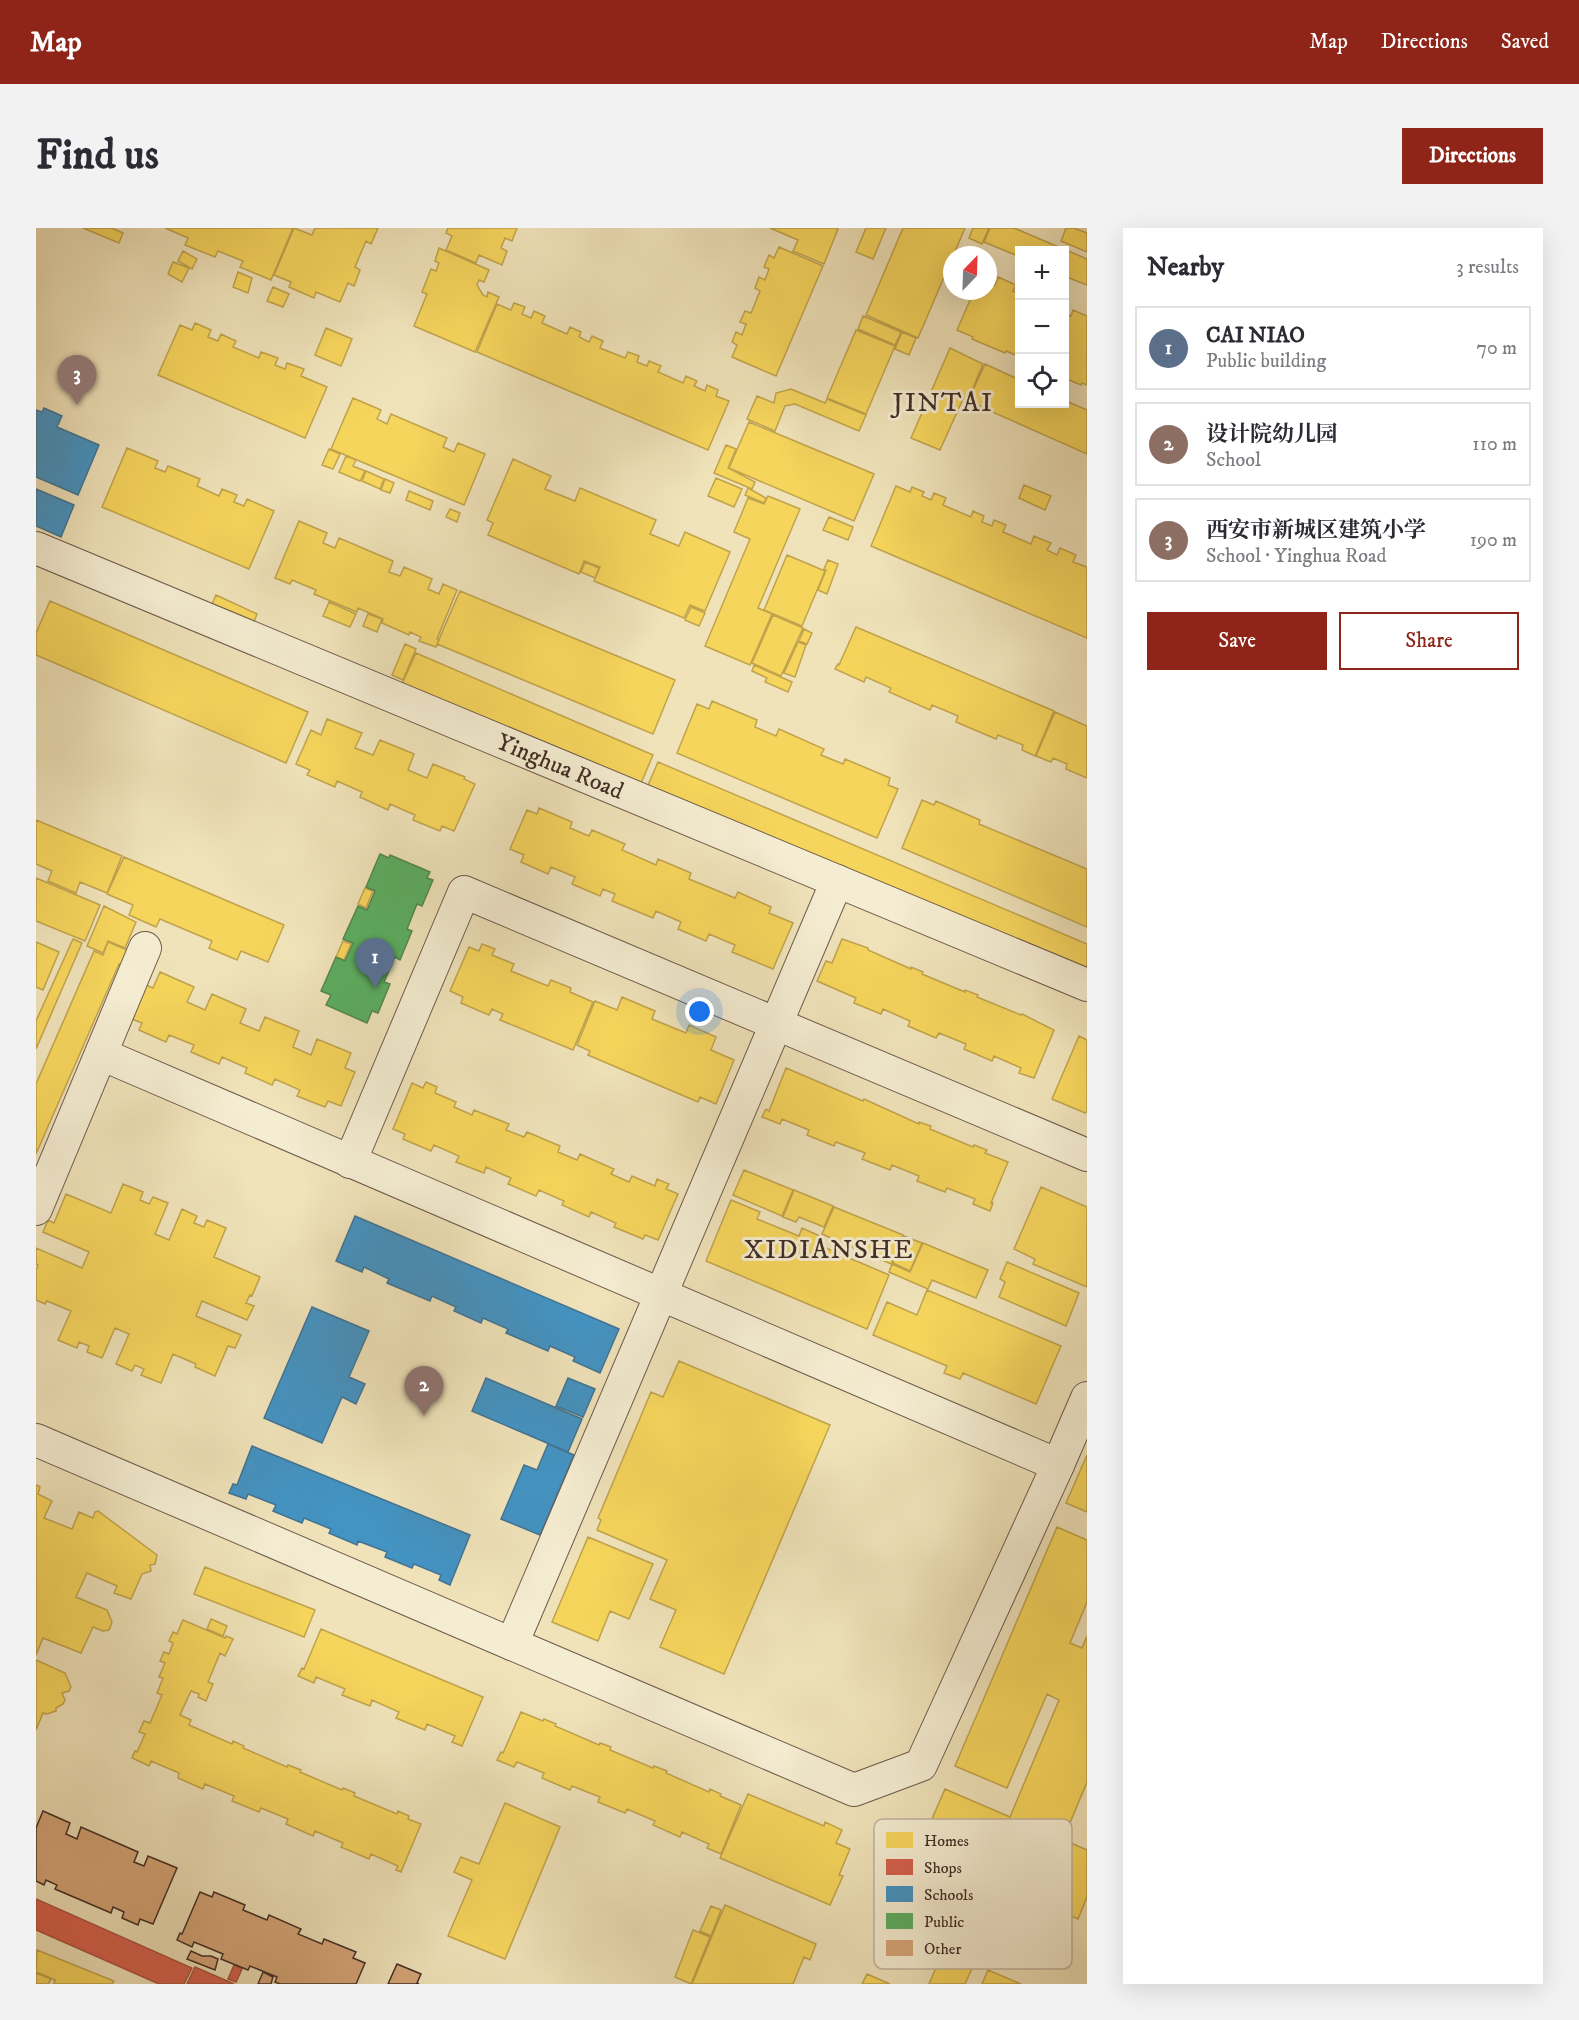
<!DOCTYPE html>
<html lang="en">
<head>
<meta charset="utf-8">
<style>
	:root { --surface:#fff; --page:#f2f2f3; --text:#2b2b33; --muted:#7c7c81; --line:#e1e1e2; --accent:#8f2418 }
	body { margin:0; font-family:"IM FELL DW Pica","Noto Serif SC",serif; background:var(--page); color:var(--text) }
	.controls { position:absolute; right:18px; top:18px; display:grid; overflow:hidden; border-radius:0px; box-shadow:0 6px 24px #0002 }
	.controls button { width:54px; height:54px; display:grid; place-items:center; padding:0; border:0; border-bottom:2px solid var(--line); background:var(--surface); color:var(--text); font:30px sans-serif }
	.compass { position:absolute; left:907px; top:18px; width:54px; height:54px; border-radius:50%; background:var(--surface); box-shadow:0 6px 24px #0002; rotate:23deg }
	.you { position:absolute; left:664px; top:784px; width:21px; height:21px; margin:-15px; border:4px solid #fff; border-radius:50%; background:#1a73e8; box-shadow:0 0 0 9px #1a73e833 }
	.badge { display:grid; place-items:center; width:39px; height:39px; border-radius:50%; background:var(--accent); color:#fff; font-size:20px; font-weight:700 }
	.pin { position:absolute; translate:-50% -50px; filter:drop-shadow(0 2px 3px #0008) }
	.pin::after { content:''; position:absolute; top:32px; width:21px; height:18px; background:inherit; clip-path:polygon(0 0,100% 0,50% 100%) }
	.list { margin:0; padding:0; list-style:none }
	h2 { display:flex; justify-content:space-between; align-items:center; height:78px; margin:0; padding:0 24px; font-size:26px }
	h2 small { font-size:20px; font-weight:400; color:var(--muted) }
	.list li { display:grid; grid-template-columns:39px 1fr auto; gap:18px; align-items:center; box-sizing:border-box; height:84px; margin:0 12px 12px; padding:0 12px; border:2px solid var(--line); border-radius:0px }
	.list b { display:block; font-size:22px; white-space:nowrap }
	.list p { margin:0; font-size:20px; white-space:nowrap; color:var(--muted) }
	.list em { font-size:20px; font-style:normal; color:var(--muted) }
	.actions { display:flex; gap:12px; padding:18px 24px }
	.actions a { flex:1; padding:14px 0; border:2px solid var(--accent); border-radius:0px; text-align:center; font-size:21px; color:var(--accent) }
	.actions .main { background:var(--accent); color:#fff }
	.icon { flex:none; width:33px; height:33px; fill:none; stroke:currentColor; stroke-width:2; stroke-linecap:round; stroke-linejoin:round }
	.map { position:relative; flex:none; width:1051px; height:1756px; overflow:hidden; border-radius:0px }
	header { display:flex; align-items:center; gap:36px; box-sizing:border-box; height:84px; padding:0 30px; background:var(--accent); color:#fff }
	header strong { font-size:28px }
	nav { display:flex; gap:33px; margin-inline-start:auto; font-size:21px }
	.intro { display:flex; align-items:center; justify-content:space-between; box-sizing:border-box; height:144px; padding:0 36px }
	h1 { margin:0; font-size:42px }
	.button { padding:15px 27px; border-radius:0px; background:var(--accent); color:#fff; font-size:21px; font-weight:700 }
	main { display:flex; gap:36px; padding:0 36px }
	aside { flex:1; background:var(--surface); border-radius:0px; box-shadow:0 6px 24px #0002 }
	.map>svg:first-child { display:block }
</style>
</head>
<body>
<header>
<strong>Map</strong>
<nav><a>Map</a><a>Directions</a><a>Saved</a></nav>
</header>
<div class="intro"><h1>Find us</h1><a class="button">Directions</a></div>
<main>
<div class="map">
<svg width="1051" height="1756" viewBox="0 0 1051 1756">
	<rect width="100%" height="100%" fill="#f0e3ba"/>
	<filter id="stains"><feTurbulence type="fractalNoise" baseFrequency=".00333" numOctaves="4"/><feColorMatrix values="0 0 0 0 .2 0 0 0 0 .09 0 0 0 0 .02 0 0 0 .5 -.17"/></filter>
	<radialGradient id="worn" r=".72"><stop offset=".6" stop-color="#630" stop-opacity="0"/><stop offset="1" stop-color="#630" stop-opacity=".3"/></radialGradient>
	<path fill="#f6d55c" stroke="#c0a34c" stroke-width="1.5" d="M47 0H76L87 5 83 15Z
		M129 0H257L235 52 204 39 207 33 182 23 179 29 149 17 152 10Z
		M258 0 276 7 279 0H342L335 16 330 13 319 39 324 42 318 58 312 55 304 74 280 64 278 70 253 59 255 54 238 47Z
		M412 0H481L476 13 469 10 465 20 471 23 466 37 443 27 440 35 410 22 416 8 410 5Z
		M734 0H799L802 1 788 36 757 23 762 12Z
		M830 0H850L837 31 820 24Z
		M867 0H929L882 110 830 87Z
		M937 0H953L946 16 933 10Z
		M954 0H978L1051 31V57L1028 48V22H984V29L948 14Z
		M1030 0H1038L1051 5V24L1025 13Z
		M743 19 787 38 740 148 696 129 701 117 696 114 700 104 706 107 710 96 704 94 709 83 715 85 724 63 719 60 723 49 729 52 733 41 728 39 733 27 738 30Z
		M403 20 453 42 448 54 443 52 441 57 447 67 451 69 452 64 463 69 439 124 378 98 391 66 386 64 395 41 400 43 403 35 399 33Z
		M147 23 161 31 156 41 142 33Z
		M137 34 153 40 146 54 132 46Z
		M202 44 216 50 212 65 197 59Z
		M962 49 980 57 977 63 984 66V129L970 123 969 125 936 111 937 109 921 102 938 63H952V54L959 57Z
		M237 59 253 66 247 79 231 73Z
		M478 75 489 79 486 86 495 90 498 83 509 88 506 95 531 106 534 99 545 104 543 109 553 114 556 108 567 113 564 120 589 130 592 124 603 128 601 134 611 138 613 133 625 138 622 144 647 155 650 148 661 153 658 158 669 163 671 157 682 162 680 168 693 173 672 222 441 124 461 76 475 82Z
		M1037 82 1051 88V157L1046 155 1045 157 1028 150V86L1035 88Z
		M827 88 865 104 859 117 822 101Z
		M159 95 175 102 172 109 182 113 185 106 200 113 197 119 223 130 225 124 242 130 239 137 249 141 251 135 268 141 265 148 291 159 269 210 122 147 144 97 156 102Z
		M290 100 316 111 305 138 279 127Z
		M820 102 859 118 830 186 791 170Z
		M866 104 880 110 873 127 859 121Z
		M914 120 947 136 932 172 927 171 904 222 875 210Z
		M949 136 984 152V176H1028V172L1051 182V226L932 173Z
		M755 161 789 175 791 171 830 187 823 203 759 176 749 178 739 203 711 191 721 168 738 175 740 165Z
		M317 170 345 182 341 191 351 196 355 186 411 210 407 219 418 224 422 215 449 226 428 277 295 221Z
		M713 194 838 246 818 293 693 240Z
		M690 217 700 221 692 240 719 254 716 261 678 245Z
		M91 220 122 233 119 240 129 244 132 238 164 251 161 258 183 268 186 261 201 267 198 274 208 278 211 271 238 283 213 341 66 279Z
		M293 221 304 226 297 241 286 237Z
		M310 228 320 232 317 238 329 243 324 253 303 244Z
		M477 231 515 248 509 261 539 273 544 260 620 292 614 306 643 318 649 304 694 324 669 383 654 377 648 390 558 353 564 339 548 333 543 346 452 307 457 295 451 292Z
		M330 243 348 251 344 261 326 253Z
		M680 250 706 261 698 279 672 268Z
		M349 251 358 255 354 265 345 262Z
		M988 257 1015 268 1009 282 983 270Z
		M860 258 874 264 876 259 888 264 886 268 895 272 898 265 910 270 907 277 935 289 937 283 948 288 946 294 956 298 958 292 970 297 967 304 995 316 998 308 1015 315 1011 322 1021 327 1024 320 1040 327 1037 334 1051 339V410L835 318Z
		M712 260 730 270 728 275 709 267Z
		M373 263 397 273 394 282 370 272Z
		M732 268 764 281 722 380 736 386 714 437 669 418 714 311 698 304 712 270 728 276Z
		M414 281 424 285 421 294 410 289Z
		M793 289 817 299 812 312 787 302Z
		M263 293 291 305 287 315 299 320 303 310 357 333 353 344 364 348 368 339 396 351 392 361 403 366 407 356 421 362 401 411 403 412 400 419 383 413 385 409 374 404 373 407 346 395 347 391 322 380 321 384 278 366 280 362 256 352 254 356 239 350Z
		M751 327 789 343 766 398 728 382Z
		M792 332 802 336 791 366 782 362 790 342 788 341Z
		M549 334 563 340 559 350 545 344Z
		M424 363 639 452 617 506 401 416Z
		M180 367 221 386 218 394 176 376Z
		M14 373 272 484 250 535 0 427V405Z
		M293 374 320 386 314 399 287 388Z
		M655 379 669 385 663 398 649 392Z
		M332 386 346 391 341 404 327 398Z
		M737 387 767 400 745 448 716 435Z
		M820 399 1018 483 999 528 986 522 987 517 962 507 960 511 920 494 922 488 896 477 894 482 853 464 855 460 830 449 828 454 799 441 802 436 803 437Z
		M768 401 776 405 771 416 763 413Z
		M762 414 770 417 759 449 748 445Z
		M369 416 380 421 367 452 356 447Z
		M380 425 617 527 603 560 365 458Z
		M718 437 756 454 752 464 729 454 731 450 716 443Z
		M676 473 721 492 719 499 740 508 743 501 788 521 785 527 807 536 809 531 854 550 852 557 862 561 841 610 641 525 661 476 673 481Z
		M1019 484 1051 498V550L1030 541 1031 536 1017 530 1015 534 1000 528Z
		M291 491 326 505 319 520 337 527 344 512 378 526 372 542 391 550 397 536 429 549 428 551 439 556 418 603 406 598 404 603 377 592 379 587 354 576 352 582 324 569 326 564 301 553 299 559 271 547 274 542 260 536 275 502 285 507Z
		M622 534 1051 716V749L610 562Z
		M886 572 898 577 900 573 944 592 943 596 1051 641V699L866 620Z
		M503 580 536 594 534 600 553 608 556 602 589 616 586 622 620 637 622 631 655 645 653 651 699 670 702 664 735 679 733 685 757 695 737 741 696 724 699 717 673 706 670 713 642 701 645 694 620 683 617 690 576 673 579 666 567 661 564 668 536 656 539 649 515 639 512 646 485 634 488 627 474 621 491 582 501 586Z
		M0 592 86 628 71 665 44 654 40 665 12 653 16 643 0 636Z
		M88 629 248 697 232 734 205 723 201 732 173 720 176 713 124 691 120 699 93 687 97 677 71 666Z
		M0 650 64 677 49 713 0 693Z
		M329 660 337 663 330 680 322 676Z
		M68 678 100 694 89 720 72 713 67 725 51 718Z
		M37 711 46 715 0 821V793Z
		M806 711 832 720V722L875 741V739L887 744 886 746 929 764V762L942 767 941 769 985 787 986 786 1018 802 998 850 983 845 985 840 958 828 956 833 928 821 930 816 903 805 900 810 872 798 874 793 847 781 845 786 818 775 820 770 781 753 790 733 796 735Z
		M307 713 315 716 308 732 300 729Z
		M0 714 23 724 7 762 0 759Z
		M72 714 96 724 90 739 83 736 0 926V856L58 723 67 727Z
		M446 716 459 721 456 727 478 736 475 743 512 758 515 752 535 760 534 764 557 774 537 822 464 792 467 786 456 781 453 787 425 775 427 769 414 763 433 719 443 723Z
		M124 744 158 759 151 774 169 782 176 766 210 781 204 795 223 803 229 789 263 803 257 819 275 827 281 811 315 825 309 840 319 844 305 878 292 873 289 879 261 868 264 862 239 851 236 857 209 845 211 840 186 829 183 836 155 824 158 817 133 807 130 814 103 802 106 795 93 790 108 756 117 760Z
		M586 769 619 783 616 791 650 805 653 797 680 809 675 822 698 832 680 876 664 869 662 874 552 827 554 823 541 817 559 773 581 782Z
		M1043 808 1051 812V884L1049 885 1016 871Z
		M750 840 827 873 828 871 883 896V894L895 898 894 901 937 919 938 917 951 922 949 925 972 934 955 975H957L954 983 937 976 939 971 911 960 909 964 881 953 883 948 856 937 854 942 826 931 829 925 800 914 798 918 771 907 773 902 746 891 744 896 726 889 730 881 733 883Z
		M390 854 401 859 399 865 420 874 418 879 436 887 438 882 473 896 470 902 488 909 491 904 524 918 522 924 541 932 544 926 578 941 575 946 593 954 596 948 619 958 621 951 633 956 630 961 642 966 622 1012 609 1007 607 1011 578 999 580 995 555 984 553 989 526 977 528 973 503 962 500 968 472 956 475 950 450 939 448 945 420 934 423 928 398 917 395 923 367 911 369 906 357 901 376 855 387 860Z
		M708 942 757 962 746 988 697 967Z
		M87 956 107 964 104 972 113 976 117 969 132 975 119 1006 133 1012 146 981 161 988 158 995 168 999 171 992 190 1000 178 1029 224 1049 216 1068 214 1067 210 1075 218 1078 211 1092 166 1073 160 1088 205 1107 199 1120 192 1118 179 1148 159 1139 160 1136 137 1126 125 1155 105 1147 108 1141 99 1137 96 1143 80 1136 93 1106 79 1100 66 1130 51 1124 53 1118 43 1114 41 1120 22 1112 35 1083 11 1073 9 1076 0 1072V1042L2 1037 0 1036V1020L46 1040 53 1024 7 1004 12 992 18 995 30 966 75 985Z
		M1005 959 1051 979V1059L997 1036 999 1031 978 1021Z
		M758 962 797 978 788 999 763 989 760 994 747 989Z
		M695 972 724 984 721 991 763 1008 766 1000 786 1009 783 1017 853 1047 831 1101 670 1033Z
		M798 979 867 1007 855 1036 786 1006Z
		M868 1008 886 1015 874 1043 857 1035Z
		M887 1015 952 1042 940 1070 896 1052 892 1061 853 1044 856 1036 874 1044Z
		M971 1034 1043 1065 1030 1098 963 1069 969 1054 964 1051Z
		M891 1062 1025 1118 1000 1176 927 1145 924 1151 908 1145 911 1138 837 1107 851 1074 881 1087Z
		M643 1133 794 1197 688 1446 624 1419 640 1382 614 1371 631 1332 561 1302 565 1292 562 1290 615 1164 627 1169Z
		M1051 1227V1284L1030 1275Z
		M0 1257 4 1259 2 1266 16 1273 8 1290 36 1301 43 1284 57 1290 59 1284 62 1283 121 1327 119 1336 114 1337 115 1343 106 1346 95 1371 78 1365 81 1358 51 1345 40 1369 71 1382 76 1394 73 1402 67 1403 57 1399 45 1425 7 1410 0 1427Z
		M1021 1299 1051 1312V1374L1034 1415 1046 1420 1051 1408V1554L1031 1602 1021 1597 1017 1607 1051 1622V1669L1042 1691 882 1623 909 1561 974 1589 1023 1472 1011 1466 971 1560 919 1538Z
		M552 1309 617 1336 593 1391 574 1383 562 1413 516 1394Z
		M169 1339 279 1382 268 1409 158 1366Z
		M175 1391 191 1398 187 1408 171 1401Z
		M147 1392 189 1410 190 1408 197 1411 189 1428 184 1425 172 1454 177 1456 170 1473 162 1469 163 1466 155 1463 144 1487 155 1492 153 1497 196 1516 197 1513 208 1518 207 1520 251 1539 252 1537 265 1542 264 1544 306 1562 307 1560 319 1565 318 1568 361 1586 362 1583 373 1588 372 1591 385 1596 365 1644 360 1642 362 1638 335 1626 333 1631 305 1619 307 1615 279 1603 277 1608 250 1596 252 1591 225 1580 223 1584 196 1573 198 1568 169 1556 167 1561 142 1550 143 1545 115 1533 113 1538 96 1530 99 1523 101 1524 109 1506 103 1504 108 1493 114 1495 126 1467 121 1465 127 1450 123 1449 129 1435 124 1433 128 1424 133 1426 137 1415 133 1413 137 1404 141 1406Z
		M285 1401 447 1469 426 1518 416 1514 419 1508 391 1496 389 1502 360 1490 363 1484 336 1472 334 1478 306 1467 309 1461 280 1449 278 1455 262 1448 266 1440 268 1441Z
		M0 1432 29 1445 35 1459 33 1463 26 1465 29 1472 27 1476 20 1480V1483L11 1486 7 1485 0 1502Z
		M485 1484 507 1493 508 1491 520 1496 519 1498 563 1517 564 1515 575 1519 574 1522 617 1540 618 1538 631 1543 630 1545 673 1564 674 1561 685 1566 684 1568 705 1577 685 1626 671 1620 673 1616 646 1604 644 1609 617 1597 619 1593 591 1581 589 1585 562 1574 564 1569 536 1558 534 1562 506 1550 508 1545 481 1534 478 1539 461 1532 465 1524 467 1525Z
		M712 1566 788 1598 789 1594 806 1602 800 1615 814 1621 803 1647 807 1648 794 1677 684 1630Z
		M469 1575 524 1599 469 1731 412 1708 436 1652 418 1644 425 1629 443 1636Z
		M689 1677 780 1716 774 1732 768 1729 757 1756H656Z
		M675 1678 685 1682 675 1708 664 1703Z
		M657 1702 674 1709 655 1756 639 1749Z
		M1 1722 78 1753 76 1756H18L19 1752 0 1744Z
		M907 1723 938 1736 929 1756H893Z
		M952 1742 985 1756H946Z
		M0 1745 15 1751 12 1756H0Z
		M831 1746 854 1756H826Z"/>
	<path fill="#d6604d" stroke="#a95141" stroke-width="1.5" d="M0 1671 156 1740 148 1756H123L0 1702Z
		M198 1737 206 1741 200 1754 192 1751Z
		M159 1739 198 1756H151Z"/>
	<path fill="#4393c3" stroke="#427494" stroke-width="1.5" d="M8 180 26 188 21 199 63 217 42 267 0 249V182L6 184Z
		M0 261 38 277 25 309 0 298Z
		M319 988 583 1101 564 1145 537 1133 539 1129 514 1118 512 1123 470 1105 472 1101 447 1090 445 1095 418 1083 420 1079 396 1068 394 1073 351 1055 353 1051 328 1039 326 1044 300 1033Z
		M276 1079 333 1103 313 1149 329 1156 320 1176 306 1169 286 1215 228 1190Z
		M450 1150 546 1191 532 1224 436 1183Z
		M532 1150 559 1161 547 1189 520 1178Z
		M512 1216 538 1227 504 1307 465 1291 488 1237 501 1242Z
		M216 1218 434 1307 414 1357 403 1352 405 1347 378 1336 376 1340 349 1329 351 1324 322 1313 321 1317 293 1305 295 1301 268 1290 266 1295 237 1283 240 1277 212 1266 210 1271 193 1265 197 1256 201 1257Z"/>
	<path fill="#5aae61" stroke="#52874f" stroke-width="1.5" d="M344 626 353 630 354 627 394 644 391 650 397 652 386 678 381 676 371 701 376 703 364 732 359 729 348 754 354 756 342 785 336 783 331 795 290 777 295 767 285 763 300 729 309 733 317 715 307 711 322 678 331 682 339 663 330 659Z"/>
	<path fill="#d5a578" stroke="#412d26" stroke-width="1.5" d="M7 1583 34 1595 30 1606 41 1611 45 1599 102 1624 98 1634 108 1638 112 1628 141 1640 117 1696 104 1691 102 1697 86 1690 88 1684 77 1679 75 1685 19 1661 21 1657 10 1652 8 1657 0 1653V1600Z
		M164 1664 176 1669 178 1664 209 1677 207 1682 231 1692 233 1687 265 1701 262 1706 286 1716 288 1711 320 1724 317 1730 329 1735 320 1756H244L239 1754 241 1749 214 1738 212 1742 185 1731 187 1726 158 1714 156 1719 141 1712 144 1705 146 1706Z
		M155 1723 166 1728H175L182 1731 179 1742 151 1731Z
		M361 1736 385 1746 381 1755 383 1756H352Z
		M227 1744 237 1749 235 1756H222Z"/>
	<g fill="none" stroke-linecap="round" stroke-linejoin="round">
		<g stroke="#6d5a4b" stroke-width="34">
			<g id="street">
				<path id="s1" d="M0 320 1051 757"/>
				<path d="M65 826 1022 1237 1051 1170"/>
				<path d="M314 934 428 664 1051 927"/>
				<path d="M0 981 109 720"/>
				<path d="M0 1212 476 1416 801 653"/>
				<path d="M476 1416 818 1562 885 1537 1022 1237"/>
			</g>
		</g>
		<use href="#street" stroke="#f5edd2" stroke-width="32"/>
	</g>
	<g text-anchor="middle" stroke-width="6" stroke-linejoin="round" paint-order="stroke">
		<g font-size="24" fill="#412d26" stroke="#f5edd2">
			<text dy="8" stroke="none"><textPath href="#s1" startOffset="568">Yinghua Road</textPath></text>
		</g>
		<g font-size="27" letter-spacing="1.5" fill="#412d26" stroke="#f5edd2">
			<text x="907" y="183">JINTAI</text>
			<text x="793" y="1030">XIDIANSHE</text>
		</g>
	</g>
	<rect x="838" y="1591" width="198" height="150" rx="9" fill="#f5edd2" stroke="#bfb39e" stroke-width="1.5"/>
	<rect x="850" y="1604" width="27" height="16" fill="#f6d55c"/>
	<rect x="850" y="1631" width="27" height="16" fill="#d6604d"/>
	<rect x="850" y="1658" width="27" height="16" fill="#4393c3"/>
	<rect x="850" y="1685" width="27" height="16" fill="#5aae61"/>
	<rect x="850" y="1712" width="27" height="16" fill="#d5a578"/>
	<g font-size="16" fill="#412d26">
		<text x="888" y="1618">Homes</text>
		<text x="888" y="1645">Shops</text>
		<text x="888" y="1672">Schools</text>
		<text x="888" y="1699">Public</text>
		<text x="888" y="1726">Other</text>
	</g>
	<rect width="100%" height="100%" filter="url(#stains)"/>
	<rect width="100%" height="100%" fill="url(#worn)"/>
</svg>
<div class="controls">
<button>+</button>
<button>−</button>
<button><svg class="icon" aria-label="locate" viewBox="0 0 24 24"><circle cx="12" cy="12" r="6"/><path d="M12 2v4M12 18v4M2 12h4M18 12h4"/></svg></button>
</div>
<svg class="compass" viewBox="-18 -18 36 36"><path d="M0-13l5 13h-10z" fill="#e53935"/><path d="M0 13l5-13h-10z" fill="#7c7c81"/></svg>
<div class="you"></div>
<div class="pin badge" style="left:339px;top:760px;background:#5c6f8a">1</div>
<div class="pin badge" style="left:388px;top:1188px;background:#8d6e63">2</div>
<div class="pin badge" style="left:41px;top:177px;background:#8d6e63">3</div>
</div>
<aside>
<h2>Nearby<small>3 results</small></h2>
<ul class="list">
<li><span class="badge" style="background:#5c6f8a">1</span><div><b>CAI NIAO</b><p>Public building</p></div><em>70 m</em></li>
<li><span class="badge" style="background:#8d6e63">2</span><div><b>设计院幼儿园</b><p>School</p></div><em>110 m</em></li>
<li><span class="badge" style="background:#8d6e63">3</span><div><b>西安市新城区建筑小学</b><p>School · Yinghua Road</p></div><em>190 m</em></li>
</ul>
<div class="actions"><a class="main">Save</a><a>Share</a></div>
</aside>
</main>
</body>
</html>
